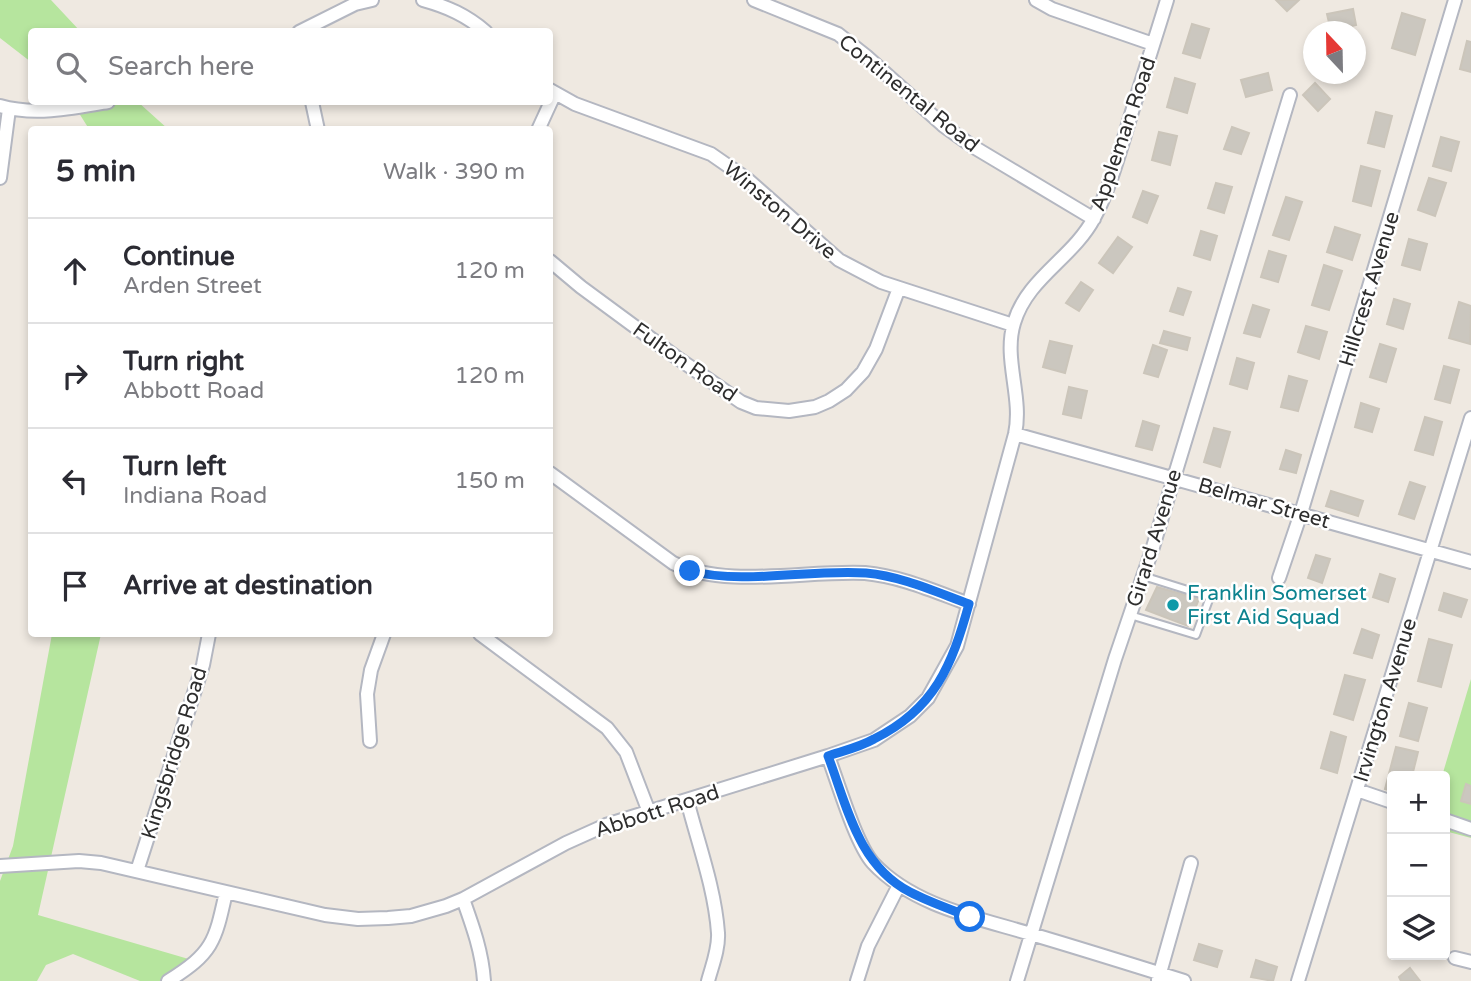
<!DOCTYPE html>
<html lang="en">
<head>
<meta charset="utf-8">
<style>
	:root { --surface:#fff; --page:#f2f2f3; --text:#2b2b33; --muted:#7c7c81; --line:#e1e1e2 }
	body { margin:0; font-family:"Varela Round",sans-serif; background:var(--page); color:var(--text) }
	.controls { position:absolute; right:21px; bottom:21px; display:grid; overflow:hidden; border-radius:7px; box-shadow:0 4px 10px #0003 }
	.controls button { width:63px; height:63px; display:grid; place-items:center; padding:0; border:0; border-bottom:2px solid var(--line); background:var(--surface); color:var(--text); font:35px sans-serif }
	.compass { position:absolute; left:1303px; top:21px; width:63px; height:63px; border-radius:50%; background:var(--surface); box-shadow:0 4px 10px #0003; rotate:338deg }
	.stop { position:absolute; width:21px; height:21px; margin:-16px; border:5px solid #1a73e8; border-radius:50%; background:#fff }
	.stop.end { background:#1a73e8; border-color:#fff; box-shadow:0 2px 7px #0008 }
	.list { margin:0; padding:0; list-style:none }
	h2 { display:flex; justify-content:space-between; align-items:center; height:91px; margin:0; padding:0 28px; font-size:30px }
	h2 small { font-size:23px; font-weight:400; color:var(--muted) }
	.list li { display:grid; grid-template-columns:46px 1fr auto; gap:21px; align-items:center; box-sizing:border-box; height:105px; padding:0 28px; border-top:2px solid var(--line) }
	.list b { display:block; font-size:26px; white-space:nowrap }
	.list p { margin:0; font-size:23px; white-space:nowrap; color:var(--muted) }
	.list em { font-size:23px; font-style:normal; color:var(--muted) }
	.icon { flex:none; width:38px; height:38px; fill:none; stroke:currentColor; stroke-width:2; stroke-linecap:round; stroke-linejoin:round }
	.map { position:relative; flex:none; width:1471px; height:981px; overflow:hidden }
	.search { position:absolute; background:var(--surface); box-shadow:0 4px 10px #0003; left:28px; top:28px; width:525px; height:77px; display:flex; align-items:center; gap:18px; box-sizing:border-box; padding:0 24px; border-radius:7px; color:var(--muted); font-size:26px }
	.panel { position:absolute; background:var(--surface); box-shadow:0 4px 10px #0003; left:28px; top:126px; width:525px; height:511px; border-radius:7px }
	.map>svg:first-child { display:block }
</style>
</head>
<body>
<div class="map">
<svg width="1471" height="981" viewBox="0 0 1471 981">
	<rect width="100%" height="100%" fill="#efe9e1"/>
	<path fill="#b6e59e" d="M0 0H51L80 31 32 32 31 62 0 38Z
		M72 102H138L168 129H89Z
		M52 634H101L38 915 192 960 161 981H140L73 954 46 965 37 981H0V881L13 846Z
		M1471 679V838L1445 831V776H1442Z"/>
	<path fill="#cbc7bf" stroke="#cbc5ba" stroke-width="2" d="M1276 0H1299L1287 11Z
		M1353 9 1356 25 1331 31 1327 14Z
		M1402 13 1425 20 1415 55 1392 48Z
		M1192 24 1209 29 1200 58 1183 53Z
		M1467 41 1471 42V72L1460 69Z
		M1268 73 1272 90 1246 97 1241 80Z
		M1175 78 1195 84 1187 113 1167 107Z
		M1315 83 1330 99 1318 111 1303 95Z
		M1376 112 1392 116 1384 147 1368 143Z
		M1232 127 1249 133 1241 154 1224 149Z
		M1159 132 1177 136 1170 165 1152 160Z
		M1441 137 1459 142 1451 171 1433 166Z
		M1361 166 1380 171 1371 206 1353 201Z
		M1429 178 1446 183 1435 216 1418 210Z
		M1216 183 1232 187 1224 213 1208 208Z
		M1143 191 1158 196 1147 223 1133 217Z
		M1286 197 1302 202 1289 240 1273 235Z
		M1335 227 1360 235 1352 260 1327 252Z
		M1201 231 1217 236 1210 260 1194 255Z
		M1118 237 1132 247 1113 273 1099 263Z
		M1409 239 1427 244 1420 270 1402 265Z
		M1269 251 1286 256 1278 282 1261 277Z
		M1324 265 1342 271 1329 310 1312 305Z
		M1081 282 1093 290 1079 311 1066 303Z
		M1178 288 1191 292 1183 315 1170 311Z
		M1394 299 1410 304 1403 329 1387 324Z
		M1459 302 1471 306 1470 344 1449 338Z
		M1253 305 1269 310 1260 337 1244 333Z
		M1306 326 1327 332 1319 359 1298 352Z
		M1164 331 1190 338 1187 350 1160 343Z
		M1050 341 1072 346 1065 373 1043 367Z
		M1380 344 1396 349 1386 382 1370 377Z
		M1153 345 1167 350 1158 377 1144 373Z
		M1237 358 1254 363 1247 389 1230 384Z
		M1444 366 1459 370 1450 403 1435 399Z
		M1289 376 1307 381 1298 411 1281 407Z
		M1069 387 1087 391 1081 418 1063 414Z
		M1361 403 1379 409 1372 432 1355 427Z
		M1425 417 1442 422 1433 455 1415 450Z
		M1143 421 1159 426 1152 450 1136 446Z
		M1214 428 1230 432 1220 467 1204 462Z
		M1286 450 1301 455 1296 473 1280 469Z
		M1410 482 1425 487 1414 519 1399 514Z
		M1331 491 1363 501 1358 516 1326 506Z
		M1316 555 1330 559 1322 583 1308 578Z
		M1380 574 1395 579 1388 602 1373 597Z
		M1157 587 1199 599 1188 626 1146 610Z
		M1444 593 1467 600 1461 617 1439 610Z
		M1362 629 1379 635 1372 658 1354 653Z
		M1429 639 1452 645 1441 687 1418 681Z
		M1345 675 1365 680 1353 720 1334 714Z
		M1409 703 1427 708 1418 741 1400 736Z
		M1331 732 1346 737 1337 773 1321 768Z
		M1396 747 1418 752 1412 776H1392V791L1385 789Z
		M1466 784 1471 786V804L1461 801Z
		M1199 944 1222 951 1217 967 1194 960Z
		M1256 960 1277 967 1273 981 1251 977Z
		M1410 968 1420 981H1401L1399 977Z"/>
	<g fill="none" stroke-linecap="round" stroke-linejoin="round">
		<g stroke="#b4b7c1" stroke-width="10">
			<path id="service" d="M1130 615 1196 635 1210 597 1143 576"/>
		</g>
		<g stroke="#b4b7c1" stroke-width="16">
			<path id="minor" d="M423 0C448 7 466 15 486 32
				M754 0 838 34 866 56 944 126 972 146 1094 219
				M1036 0 1052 9 1153 44
				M299 32 355 4 372 0
				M550 90 575 104 711 154 747 179 839 260 881 282 1013 325
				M312 102 318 130
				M0 106C34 116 74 108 108 102
				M538 130 555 93
				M0 178 9 109
				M550 261 581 287 676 357 741 402 756 408 789 411 815 407 829 401 846 390 863 372 876 349 899 288
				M1015 434 1471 562
				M550 473 673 563C726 589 806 570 865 573 900 576 936 592 969 604
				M1279 578 1301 513 1455 0
				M480 634 607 728 626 752 649 812
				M370 741 367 694 371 670 384 634
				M828 756C838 783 856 844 873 863 913 906 978 918 1031 934 1082 949 1133 965 1184 981
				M1357 790 1392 802
				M687 800C698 843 715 889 718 933 719 949 712 966 708 981
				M1445 820 1471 829
				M0 866 79 861 101 863 325 915 358 919 388 918 411 916 446 906 463 899 566 843 606 825 828 756 874 740 910 716 928 698 957 646 1015 434C1023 397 1003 359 1014 323 1027 278 1073 258 1094 218 1109 190 1118 158 1127 128 1140 85 1154 43 1167 0
				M137 871 203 665 209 634
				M463 899C473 927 482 952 484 981
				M1455 958 1471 962
				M1158 980 1191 863
				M168 981C213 953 215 942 226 892
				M857 981 868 946 899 885
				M1017 981 1115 659 1153 547 1290 95
				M1298 981 1471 418"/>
		</g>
		<use href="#service" stroke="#fff" stroke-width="6"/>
		<use href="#minor" stroke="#fff" stroke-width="12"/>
	</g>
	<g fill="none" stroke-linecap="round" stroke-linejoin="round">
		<path stroke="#1a73e8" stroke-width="9" d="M690 571C746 585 808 569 866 573 901 576 936 592 969 604 952 665 935 709 874 739 860 747 843 751 828 756 847 806 858 865 910 892 929 902 950 909 970 917"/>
	</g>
	<circle fill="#0f9aa8" stroke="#fff" stroke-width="2.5" cx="1173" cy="605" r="7"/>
	<g text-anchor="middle" stroke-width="5" stroke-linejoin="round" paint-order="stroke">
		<g font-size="21" fill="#2e2e2e" stroke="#fff">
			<text transform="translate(909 93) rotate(39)" y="7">Continental Road</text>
			<text transform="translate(1123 134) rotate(-71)" y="7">Appleman Road</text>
			<text transform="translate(780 210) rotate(40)" y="7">Winston Drive</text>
			<text transform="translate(1369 289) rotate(-73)" y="7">Hillcrest Avenue</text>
			<text transform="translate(685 362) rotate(35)" y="7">Fulton Road</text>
			<text transform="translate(1264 503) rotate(16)" y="7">Belmar Street</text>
			<text transform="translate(1154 538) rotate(-73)" y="7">Girard Avenue</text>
			<text transform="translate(1385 700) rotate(-73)" y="7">Irvington Avenue</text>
			<text transform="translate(174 753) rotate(-73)" y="7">Kingsbridge Road</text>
			<text transform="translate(657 811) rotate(-18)" y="7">Abbott Road</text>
		</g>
		<g font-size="21" fill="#0d838f" stroke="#fff" text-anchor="start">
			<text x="1187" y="600">Franklin Somerset<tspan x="1187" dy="24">First Aid Squad</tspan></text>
		</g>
	</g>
</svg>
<div class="controls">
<button>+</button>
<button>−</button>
<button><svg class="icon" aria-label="layers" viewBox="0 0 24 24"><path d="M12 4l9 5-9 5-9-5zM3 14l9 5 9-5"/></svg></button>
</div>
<svg class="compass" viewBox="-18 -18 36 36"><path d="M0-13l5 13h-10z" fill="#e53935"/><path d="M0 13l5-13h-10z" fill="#7c7c81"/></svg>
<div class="stop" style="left:970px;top:917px"></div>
<div class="stop end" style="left:690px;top:571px"></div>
<div class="search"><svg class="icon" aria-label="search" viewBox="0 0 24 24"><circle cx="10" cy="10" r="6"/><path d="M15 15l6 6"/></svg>Search here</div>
<section class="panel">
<h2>5 min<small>Walk · 390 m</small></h2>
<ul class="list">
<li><svg class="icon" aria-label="ahead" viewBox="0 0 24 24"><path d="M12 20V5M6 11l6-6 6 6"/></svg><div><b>Continue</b><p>Arden Street</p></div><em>120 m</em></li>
<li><svg class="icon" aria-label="right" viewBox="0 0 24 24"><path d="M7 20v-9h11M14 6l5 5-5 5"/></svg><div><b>Turn right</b><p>Abbott Road</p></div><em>120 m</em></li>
<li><svg class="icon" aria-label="left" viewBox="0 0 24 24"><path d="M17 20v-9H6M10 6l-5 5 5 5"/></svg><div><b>Turn left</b><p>Indiana Road</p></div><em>150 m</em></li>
<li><svg class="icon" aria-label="arrive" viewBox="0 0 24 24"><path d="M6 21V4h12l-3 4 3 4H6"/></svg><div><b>Arrive at destination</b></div></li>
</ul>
</section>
</div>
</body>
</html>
